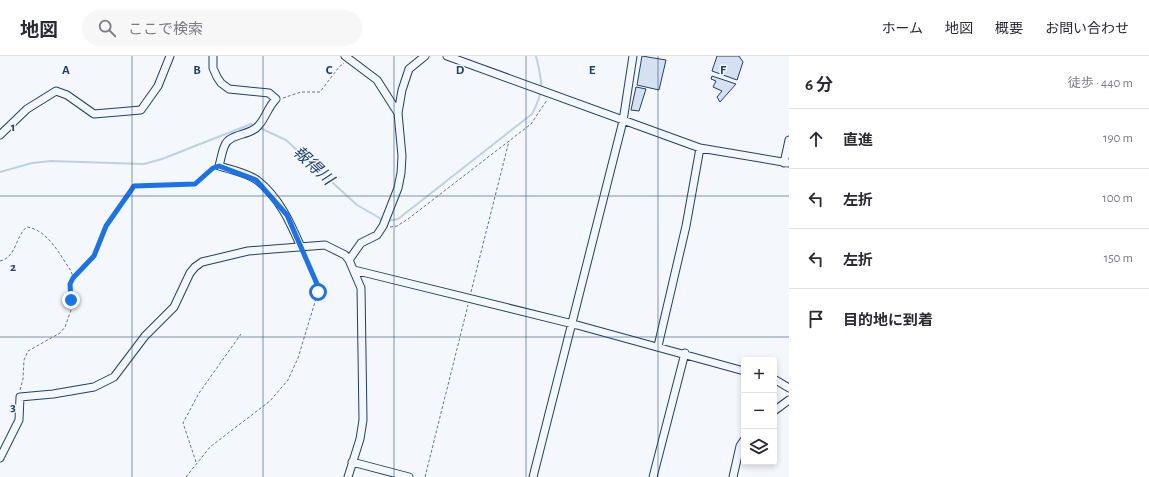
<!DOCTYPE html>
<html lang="ja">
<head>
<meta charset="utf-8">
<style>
	:root { --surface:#fff; --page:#f7f7f7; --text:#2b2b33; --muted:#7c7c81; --line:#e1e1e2 }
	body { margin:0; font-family:"Alegreya Sans","Noto Sans JP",sans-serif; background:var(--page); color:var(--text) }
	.controls { position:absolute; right:12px; bottom:12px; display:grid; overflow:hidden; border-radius:4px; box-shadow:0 2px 6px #0003 }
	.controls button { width:36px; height:36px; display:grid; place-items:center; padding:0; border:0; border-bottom:1px solid var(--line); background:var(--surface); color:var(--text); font:20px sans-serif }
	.stop { position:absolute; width:12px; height:12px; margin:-9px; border:3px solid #1a73e8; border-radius:50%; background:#fff }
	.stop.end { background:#1a73e8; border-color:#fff; box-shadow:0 1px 4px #0008 }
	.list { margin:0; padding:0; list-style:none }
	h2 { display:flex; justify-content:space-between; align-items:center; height:52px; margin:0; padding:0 16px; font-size:17px }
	h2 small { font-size:13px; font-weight:400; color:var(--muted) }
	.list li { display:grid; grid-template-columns:26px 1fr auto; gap:12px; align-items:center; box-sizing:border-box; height:60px; padding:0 16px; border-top:1px solid var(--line) }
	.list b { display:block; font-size:15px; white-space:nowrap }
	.list em { font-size:13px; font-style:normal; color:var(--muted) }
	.icon { flex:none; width:22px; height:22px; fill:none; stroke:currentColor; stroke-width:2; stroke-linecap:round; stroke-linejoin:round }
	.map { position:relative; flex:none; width:789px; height:421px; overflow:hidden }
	header { display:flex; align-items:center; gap:24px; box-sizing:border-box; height:56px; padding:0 20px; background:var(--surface); border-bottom:1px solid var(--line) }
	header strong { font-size:19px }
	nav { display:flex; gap:22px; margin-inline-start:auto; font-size:14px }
	.search { width:280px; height:36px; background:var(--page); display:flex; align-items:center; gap:10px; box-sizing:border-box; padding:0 14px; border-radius:22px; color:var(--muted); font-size:15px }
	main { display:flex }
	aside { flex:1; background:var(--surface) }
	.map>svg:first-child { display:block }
</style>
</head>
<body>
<header>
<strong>地図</strong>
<div class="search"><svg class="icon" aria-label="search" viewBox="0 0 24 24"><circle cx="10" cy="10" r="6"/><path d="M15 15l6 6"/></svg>ここで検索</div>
<nav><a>ホーム</a><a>地図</a><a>概要</a><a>お問い合わせ</a></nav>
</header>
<main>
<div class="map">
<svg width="789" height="421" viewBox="0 0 789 421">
	<rect width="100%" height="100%" fill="#f4f7fb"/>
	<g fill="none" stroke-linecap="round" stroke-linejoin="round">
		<path stroke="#bed0e5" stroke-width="2" d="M260 72 286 84 357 149 383 164
			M0 116 32 107 51 105 144 108 162 103 251 68 256 70
			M387 165 398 163 532 58C545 34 542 25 536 0"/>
	</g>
	<path fill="#d5e0f0" stroke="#1d3f73" d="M642 0 666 4 659 34 637 29Z
		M717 0H739L743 6 737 24 712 15Z
		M712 20 736 28 720 46 717 41 722 35 713 31 716 25 711 23Z
		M636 31 646 33 639 55 631 54Z"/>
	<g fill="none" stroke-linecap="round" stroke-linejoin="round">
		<g stroke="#1d3f73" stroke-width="9">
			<path id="minor" d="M213 0V12L217 21 221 27 229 33 269 37 276 43C268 51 266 61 259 69 251 80 230 77 225 89 222 95 221 103 219 110 230 113 247 117 257 124 279 141 290 166 301 191
				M345 0 377 24 398 57
				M447 0 700 92 789 107
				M0 79 27 53 56 35 67 39 94 58 141 54 158 30 170 0
				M784 107 789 84
				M349 204 361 187 377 179 383 170 398 132 401 117 402 100 398 57 402 34 409 13 425 0
				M354 214 577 269 744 315
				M658 290 686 170 700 92
				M774 323 789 332
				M774 355 789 344
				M0 402 19 364 20 341 53 338 94 331 114 321 145 280 174 251 190 217 195 211 202 206 248 195 325 189 345 199 349 204 361 232 363 364 360 383 348 421
				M352 406 409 421
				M533 421 623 65 633 0
				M653 421 685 297
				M733 421 740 390 744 384"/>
		</g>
		<path stroke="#5e769c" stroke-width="1" stroke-dasharray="3 2" stroke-linecap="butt" d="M283 42 301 36H320L339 11 344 7
			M390 171 397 170 408 163 531 68 547 44
			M0 205C17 201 15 180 27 171 48 174 60 199 71 215L73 221
			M471 236 509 85
			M20 334 23 323 24 304 28 295 60 277 65 271 71 254 70 228 73 222 94 200 106 170 134 130 195 128 213 112
			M196 406 183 367 199 337 241 278
			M186 421 210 391 270 345 288 324 298 302 318 236 317 228 304 197
			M425 421 468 249"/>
		<use href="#minor" stroke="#f4f7fb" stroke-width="7"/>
	</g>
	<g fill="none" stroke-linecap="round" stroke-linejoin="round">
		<path stroke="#1a73e8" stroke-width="5" d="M71 244 70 228 73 222 94 200 106 170 134 130 195 128 213 112 219 110 256 124 287 159 317 228 318 236"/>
	</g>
	<path fill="none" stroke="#1d3f73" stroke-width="1" stroke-opacity="0.55" d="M132 0V421M263 0V421M394 0V421M526 0V421M658 0V421M0 140H789M0 281H789"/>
	<g text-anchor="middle" stroke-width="3" stroke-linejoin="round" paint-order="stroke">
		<g font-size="16" font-style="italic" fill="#1d3f73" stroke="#f4f7fb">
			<text transform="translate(314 109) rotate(43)" y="6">報得川</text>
		</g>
	</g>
	<g font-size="13" text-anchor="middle" font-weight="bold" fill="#1d3f73" stroke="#f4f7fb" stroke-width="3" stroke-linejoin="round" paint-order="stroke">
		<text x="66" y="18">A</text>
		<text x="197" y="18">B</text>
		<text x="329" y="18">C</text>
		<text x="460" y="18">D</text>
		<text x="592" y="18">E</text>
		<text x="723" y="18">F</text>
		<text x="13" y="75">1</text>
		<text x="13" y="215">2</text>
		<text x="13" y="355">3</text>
	</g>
</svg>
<div class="controls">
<button>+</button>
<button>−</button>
<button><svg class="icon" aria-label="layers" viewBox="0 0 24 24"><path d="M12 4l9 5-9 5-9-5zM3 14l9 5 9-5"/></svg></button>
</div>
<div class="stop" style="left:318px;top:236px"></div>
<div class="stop end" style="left:71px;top:244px"></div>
</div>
<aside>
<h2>6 分<small>徒歩 · 440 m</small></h2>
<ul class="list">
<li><svg class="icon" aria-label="ahead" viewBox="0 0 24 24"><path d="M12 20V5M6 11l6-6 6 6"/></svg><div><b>直進</b></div><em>190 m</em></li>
<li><svg class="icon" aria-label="left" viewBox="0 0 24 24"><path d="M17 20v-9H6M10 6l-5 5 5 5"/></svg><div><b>左折</b></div><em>100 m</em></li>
<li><svg class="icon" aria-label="left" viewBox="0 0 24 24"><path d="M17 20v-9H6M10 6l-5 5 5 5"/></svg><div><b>左折</b></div><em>150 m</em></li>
<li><svg class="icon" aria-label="arrive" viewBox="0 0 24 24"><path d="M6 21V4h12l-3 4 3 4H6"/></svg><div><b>目的地に到着</b></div></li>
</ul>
</aside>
</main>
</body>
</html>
